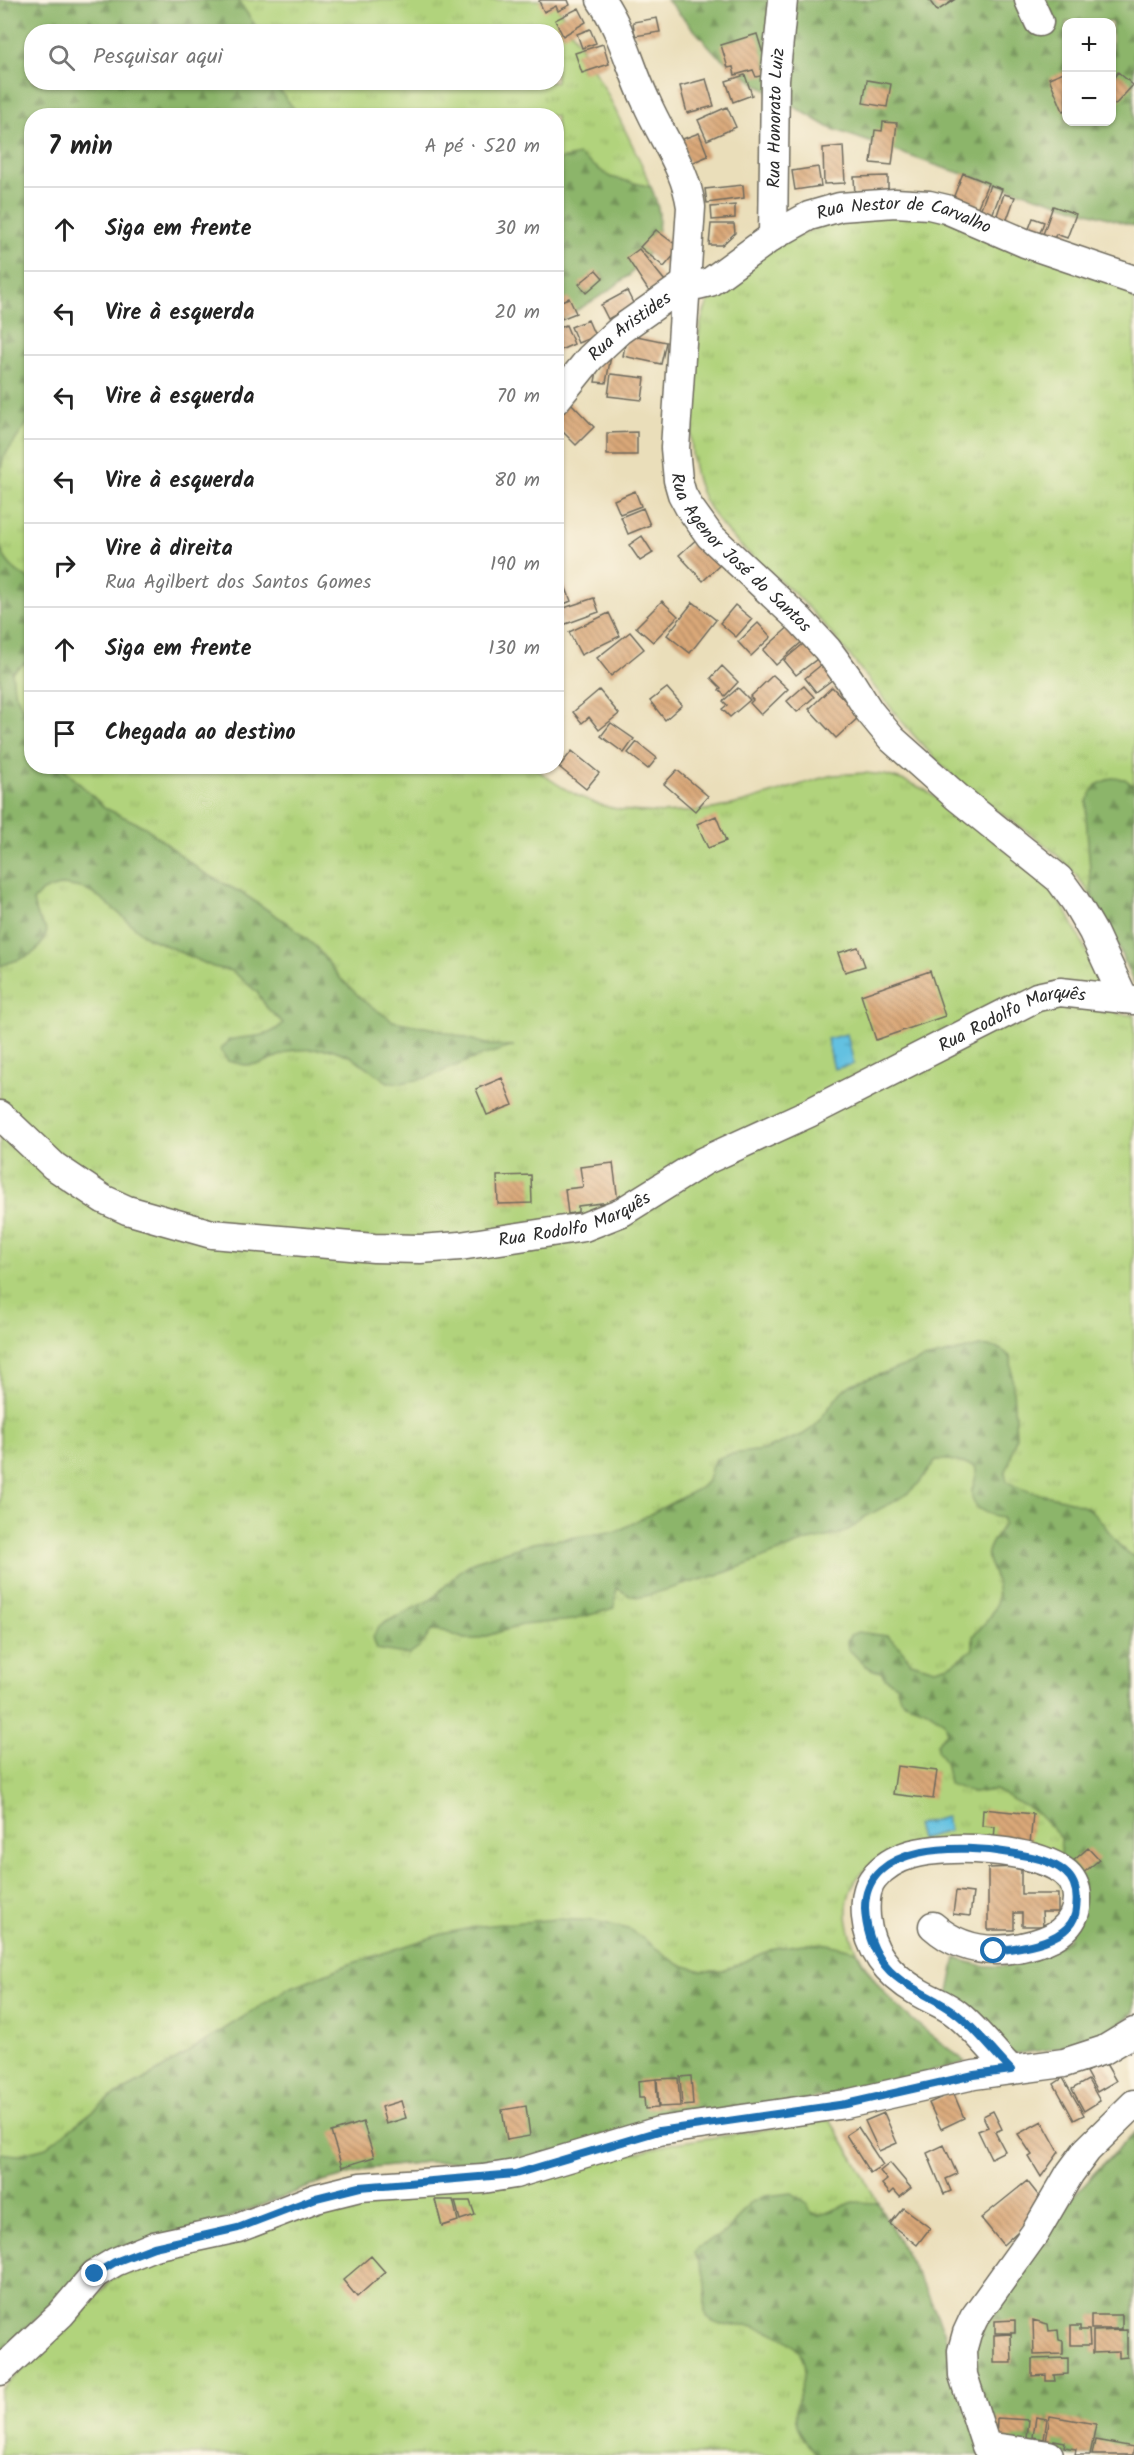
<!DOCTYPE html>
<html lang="pt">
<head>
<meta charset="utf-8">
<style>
	:root { --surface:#fff; --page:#f2f2f2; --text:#222; --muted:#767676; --line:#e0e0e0 }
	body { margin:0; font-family:Kalam,sans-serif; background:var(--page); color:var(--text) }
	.controls { position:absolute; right:18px; top:18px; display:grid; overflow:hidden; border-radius:12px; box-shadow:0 2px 4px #0004 }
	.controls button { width:54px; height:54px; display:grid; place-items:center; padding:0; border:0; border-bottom:2px solid var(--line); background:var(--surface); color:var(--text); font:30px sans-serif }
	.stop { position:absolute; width:18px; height:18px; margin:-14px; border:4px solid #1f6fb2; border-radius:50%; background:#fff }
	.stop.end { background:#1f6fb2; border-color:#fff; box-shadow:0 2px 6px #0008 }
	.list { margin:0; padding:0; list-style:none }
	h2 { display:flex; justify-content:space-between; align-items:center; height:78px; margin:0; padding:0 24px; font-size:26px }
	h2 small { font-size:20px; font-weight:400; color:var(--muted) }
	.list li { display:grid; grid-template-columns:39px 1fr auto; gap:18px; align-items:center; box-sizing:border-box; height:84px; padding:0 24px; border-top:2px solid var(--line) }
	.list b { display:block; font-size:22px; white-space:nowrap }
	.list p { margin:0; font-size:20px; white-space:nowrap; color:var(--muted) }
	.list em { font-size:20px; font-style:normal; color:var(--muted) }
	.icon { flex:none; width:33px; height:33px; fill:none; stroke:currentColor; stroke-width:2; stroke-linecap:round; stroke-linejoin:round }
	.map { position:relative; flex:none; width:1134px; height:2455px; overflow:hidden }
	.search { position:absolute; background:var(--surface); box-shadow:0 2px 4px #0004; left:24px; top:24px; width:540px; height:66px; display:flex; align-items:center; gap:15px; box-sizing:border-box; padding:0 21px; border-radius:24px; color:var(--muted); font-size:22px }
	.panel { position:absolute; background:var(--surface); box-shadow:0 2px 4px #0004; left:24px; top:108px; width:540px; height:666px; border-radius:24px }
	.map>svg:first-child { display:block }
</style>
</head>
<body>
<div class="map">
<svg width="1134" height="2455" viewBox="0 0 1134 2455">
	<defs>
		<pattern id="grass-tufts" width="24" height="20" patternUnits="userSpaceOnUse" patternTransform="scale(1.5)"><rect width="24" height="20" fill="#b1d37b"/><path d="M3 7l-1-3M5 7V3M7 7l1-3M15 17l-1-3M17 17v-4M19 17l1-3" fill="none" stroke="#98b56a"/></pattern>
		<pattern id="forest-firs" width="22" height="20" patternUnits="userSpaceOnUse" patternTransform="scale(1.5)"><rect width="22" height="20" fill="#8cb56b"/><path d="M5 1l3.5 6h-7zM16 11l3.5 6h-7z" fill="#739358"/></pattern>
		<pattern id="water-ripples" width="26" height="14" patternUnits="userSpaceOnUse" patternTransform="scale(1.5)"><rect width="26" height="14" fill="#63c1e1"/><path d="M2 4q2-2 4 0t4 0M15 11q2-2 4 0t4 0" fill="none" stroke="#529db7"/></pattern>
		<pattern id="building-back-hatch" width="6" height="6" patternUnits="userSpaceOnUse" patternTransform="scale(1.5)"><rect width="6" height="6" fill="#daa878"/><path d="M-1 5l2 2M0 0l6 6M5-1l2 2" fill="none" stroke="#b18963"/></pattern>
	</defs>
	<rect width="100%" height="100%" fill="#fcf5e5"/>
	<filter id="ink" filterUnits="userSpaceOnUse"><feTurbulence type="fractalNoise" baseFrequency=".0167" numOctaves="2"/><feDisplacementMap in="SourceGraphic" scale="12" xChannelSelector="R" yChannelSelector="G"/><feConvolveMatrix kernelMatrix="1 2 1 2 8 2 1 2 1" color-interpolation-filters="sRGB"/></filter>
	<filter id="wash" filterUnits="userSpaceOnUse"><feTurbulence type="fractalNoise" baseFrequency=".008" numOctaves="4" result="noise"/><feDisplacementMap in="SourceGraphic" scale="24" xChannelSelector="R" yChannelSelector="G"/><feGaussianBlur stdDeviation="1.35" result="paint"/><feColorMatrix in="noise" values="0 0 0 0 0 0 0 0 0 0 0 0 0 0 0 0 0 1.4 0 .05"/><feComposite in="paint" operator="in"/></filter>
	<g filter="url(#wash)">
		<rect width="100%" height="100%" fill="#eadeba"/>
		<path fill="url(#grass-tufts)" stroke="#6e7f53" stroke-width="1.5" fill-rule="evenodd" d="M0 0H554L607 93 643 167 659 212 656 234 629 276 557 322 556 116H32V766L534 767C553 783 577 797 601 805 635 816 694 814 728 806 764 798 798 784 833 775L865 773 885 775 905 781 925 790 1027 866 1042 880 1066 911 1118 1014 1134 1015V2012L1118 2026 1100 2034 956 1958C1011 1979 1037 1959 1081 1929L1044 1853 864 1870C821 1914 869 1978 902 2012L468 2161 425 2162 374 2168 319 2183 77 2277 0 2355ZM32 32H556V82H32Z
			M929 213 1134 288V984C1118 947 1103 908 1077 876 1046 838 998 815 961 783 901 731 860 661 806 605 772 569 721 539 701 492 686 455 692 414 695 375 698 346 697 312 717 289L771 248 833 221Z
			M830 2120 854 2159 928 2295 944 2331 956 2384 1092 2175 1134 2133V2455H0V2391L77 2319 112 2279 141 2263 169 2258 357 2198 620 2156 675 2143Z"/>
		<path fill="url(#forest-firs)" stroke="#5c704b" stroke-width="1.5" fill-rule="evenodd" d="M0 0H238L259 31 32 32V82L277 83 280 91 298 114V116H32L31 418 3 458 0 478Z
			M667 0H1134V226L944 168 830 128 761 87 717 55ZM1066 22H1112V122H1066Z
			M579 155 610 177 651 187C654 194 657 202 658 209 668 266 595 298 557 322L556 163 561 159Z
			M0 546C4 562 17 573 31 580V659L12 672 14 690 31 727 32 766 62 767 105 808 145 827 201 871 245 895 286 922 316 947 341 979 365 1002 393 1021 435 1029 490 1045 514 1046 475 1058 426 1078 401 1083 388 1082 350 1056 331 1049 293 1050 260 1064 245 1065 228 1061 220 1050 229 1040C249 1035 268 1040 283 1023L267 1008 257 992 232 971 213 967 145 936 101 898 82 888 63 885 42 891 33 901 36 914 47 931C39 958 23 957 0 966Z
			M1111 778 1125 779 1134 786V984L1109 925 1092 897 1086 816 1087 801 1096 785Z
			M980 1346C993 1347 1002 1347 1011 1358L1016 1436 1009 1465 1005 1473 1007 1481C1032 1498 1065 1494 1090 1510 1107 1522 1113 1546 1134 1557V2012C1097 2043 1054 2051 1007 2054L948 1997 956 1958C1002 1976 1028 1964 1069 1940L1060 1859 1061 1838 1036 1812 995 1790 973 1793 949 1784 945 1761 937 1750V1744L947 1732 944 1722 925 1709 905 1702 900 1698 896 1685 885 1678 881 1672C864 1669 860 1659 848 1649L847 1642 850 1635 858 1632 887 1636 898 1645 911 1662 935 1669 953 1664 973 1649V1636C992 1616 1004 1605 994 1574 991 1566 986 1560 988 1552 991 1541 999 1532 1004 1523L1002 1517C989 1515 969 1509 972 1490 974 1481 978 1476 975 1466L949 1460H936L919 1483 906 1495 863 1518 855 1526 840 1534 804 1542 727 1572 642 1597 630 1596 617 1588 614 1608 573 1620 522 1625 477 1639H464L444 1631 432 1630 420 1647 409 1655 377 1649 373 1637 377 1629 384 1623 432 1599 462 1569 475 1561 533 1543 618 1531 700 1488 708 1480 712 1465 716 1459 731 1454 763 1450 802 1435 814 1427 841 1392 852 1384 924 1359Z
			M557 1919 596 1921 631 1930 678 1964 702 1971H723L775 1948 803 1944H828L856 1951C881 2000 923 2029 966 2062L893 2082 519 2159 425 2162 374 2168 319 2183 231 2216 52 2302 0 2355V2153L17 2155 46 2147 110 2098 157 2072 287 1989 350 1964 442 1934 481 1926Z
			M1134 2133V2455H818C810 2446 801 2437 797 2425 789 2400 817 2374 798 2350 788 2338 769 2330 754 2327 741 2324 719 2329 709 2319 700 2310 708 2295 706 2284 705 2274 699 2263 695 2253L699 2246 727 2232 749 2203 766 2196 792 2193 807 2203 811 2212 818 2215 826 2213 853 2202 878 2203 928 2295 944 2331 956 2384 973 2343 1068 2202Z"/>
		<path fill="url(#water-ripples)" stroke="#477686" stroke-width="1.5" d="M847 1034 854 1064 834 1069 827 1039Z
			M946 1817 949 1831 920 1839 916 1825Z"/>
		<g id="blocks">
			<path fill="url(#building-back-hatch)" d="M541 0H568L570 5 558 11 556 6 544 12 539 1Z
				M929 0H954L937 11Z
				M579 8 586 22 563 36 555 20Z
				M657 18 660 32 635 36 633 22Z
				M590 29 596 43 582 48 577 34Z
				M757 34 769 74 756 77 753 70 735 75 733 67 728 68 721 45Z
				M603 44 609 64 582 73 575 53Z
				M1066 71V110L1063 111 1049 78Z
				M1118 72 1133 85 1115 105 1112 102V80Z
				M745 75 752 95 733 102 726 81Z
				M706 79 714 106 687 113 680 86Z
				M867 80 891 84 887 107 863 103Z
				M727 107 736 127 707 140 698 120Z
				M883 122 897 123 892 165 871 163 875 130 882 131Z
				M699 133 708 156 689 164 680 140Z
				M843 146 845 183 824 184 823 148Z
				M818 167 821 186 795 190 792 171Z
				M963 173 988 183 976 211 952 201Z
				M888 176V194L855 195 854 177Z
				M743 185 744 198 707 203 705 189Z
				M990 185 1002 189 991 218 979 213Z
				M1004 194 1015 197 1006 222 996 218Z
				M735 205V218L712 220 711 207Z
				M1053 206 1076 214 1067 238 1056 234 1052 244 1041 240Z
				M1033 218 1044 222 1038 238 1027 234Z
				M711 224H734L735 233 722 245H709Z
				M656 230 680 248 664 267 640 247Z
				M639 249 665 281 650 293 627 258Z
				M596 270 603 278 586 293 579 284Z
				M627 291 634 305 608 319 601 305Z
				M569 298 576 313 556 321V303Z
				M588 320 595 336 578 343 571 327Z
				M566 325 574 344 556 352V329Z
				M627 334 666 342 661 364 623 356Z
				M600 354 611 356 606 383 595 382Z
				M611 374 645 378 642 400 608 396Z
				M570 402 594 427 576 445 556 425V415Z
				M637 432V455H607V433Z
				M635 491 641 506 620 514 614 500Z
				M643 508 650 525 628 534 621 517Z
				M556 521 562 534 556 537Z
				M642 536 653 553 640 561 629 545Z
				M699 537 723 562 703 581 679 555Z
				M557 565 571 601 557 607 556 605Z
				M594 598 599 612 563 625 558 610Z
				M662 601 678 616 653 642 636 627Z
				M693 602 716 620 690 653 667 635Z
				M735 605 752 619 736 637 720 623Z
				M609 613 620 636 581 655 569 632Z
				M758 623 771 637 751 656 738 642Z
				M792 624 805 639 776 665 763 650Z
				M630 632 644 649 611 676 597 658Z
				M808 640 821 656 796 675 784 660Z
				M826 661 837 676 816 692 805 678Z
				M722 666 738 682 725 696 719 690 721 688 711 678Z
				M773 675 788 689 761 715 750 703 753 700 750 697Z
				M804 686 814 697 797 712 787 701Z
				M832 687 860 716 836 738 809 709Z
				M667 688 682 705 665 720 650 701Z
				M738 688 750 700 730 717 722 709 727 705 723 701Z
				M599 690 619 714 599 730 589 717 582 723 573 712Z
				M611 723 634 739 624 753 601 736Z
				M637 742 657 758 648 769 628 753Z
				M572 751 599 773 586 789 559 767Z
				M677 770 708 796 695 811 664 784Z
				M716 816 726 841 708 848 697 824Z
				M858 947 865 966 845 972 838 953Z
				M930 971 945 1016 876 1040 861 995Z
				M502 1078 513 1105 487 1115 476 1089Z
				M613 1163 618 1201 578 1206V1212L568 1214 565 1189 583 1187 580 1167Z
				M531 1175 532 1203 498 1204 497 1176Z
				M897 1766 937 1771 933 1799 893 1794Z
				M983 1809 1033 1814 1030 1844 994 1840 995 1827 982 1826Z
				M1088 1848 1099 1860 1082 1874 1072 1862Z
				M1021 1867V1894H1058V1912H1042L1043 1926H1022V1913H1014V1930H988V1868Z
				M956 1891 973 1893 970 1916 953 1914Z
				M1105 2062 1116 2081 1097 2092 1086 2072Z
				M691 2076 693 2105 682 2106 680 2077Z
				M678 2078 680 2106 659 2107 657 2079Z
				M1063 2078 1084 2115 1074 2120 1054 2084Z
				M656 2079 658 2108 645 2109 644 2098H639L638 2081Z
				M1088 2080 1100 2101 1084 2111 1072 2089Z
				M953 2092 964 2118 941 2129 929 2103Z
				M401 2101 406 2118 386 2124 381 2107Z
				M526 2106 530 2136 507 2140 502 2110Z
				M993 2111 1002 2129 995 2132 1005 2151 991 2158 978 2131 988 2127 983 2116Z
				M884 2113 897 2143 879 2151 865 2121Z
				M1042 2121 1059 2152 1041 2177 1029 2157 1032 2155 1018 2134Z
				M363 2122 374 2157 342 2167 331 2132Z
				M858 2127 883 2165 870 2173 846 2135Z
				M944 2145 957 2174 946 2179 951 2191 944 2194 927 2153Z
				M890 2163 911 2188 900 2197 894 2190 890 2194 882 2184 887 2180 880 2171Z
				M1027 2181 1046 2205 1003 2245 981 2218Z
				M435 2200H453L458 2221 442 2226Z
				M455 2201H470L475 2215 460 2220Z
				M903 2208 930 2228 917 2245 890 2224Z
				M371 2256 385 2272 357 2297 343 2280Z
				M1091 2315H1122V2329H1091Z
				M1015 2320V2333H995V2321Z
				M1033 2320 1048 2324 1049 2331 1058 2330 1059 2340 1063 2341V2354L1034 2355Z
				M1071 2326H1080V2330H1089L1090 2345H1071Z
				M1127 2330V2357L1119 2358V2352L1093 2353V2331Z
				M1011 2334 1012 2363H994V2335Z
				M1068 2358V2374L1054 2375 1055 2381H1046V2375L1032 2376V2359Z
				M1050 2416 1096 2424 1090 2455H1075L1076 2449 1064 2447 1065 2442 1054 2440 1053 2448 1045 2447Z
				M1036 2417 1047 2419 1044 2439 1033 2437Z
				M997 2418 1029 2420 1027 2437H1017L996 2442Z
				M1095 2440 1134 2447 1133 2455H1092Z"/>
		</g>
	</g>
	<g filter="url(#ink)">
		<use href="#blocks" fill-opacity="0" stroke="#6e6a5d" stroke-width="1.5"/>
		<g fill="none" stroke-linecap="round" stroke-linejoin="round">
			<g stroke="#6e6a5d" stroke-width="31">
				<g id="minor">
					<path id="s1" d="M601 0C622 30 630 68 646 101 661 137 686 168 691 207L675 448 678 480 682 494 689 507 710 536 800 620 827 649 849 679 869 711 892 739 957 797 1059 879 1075 901 1093 932 1124 999"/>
					<path d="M1029 0 1039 22"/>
					<path id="s2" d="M773 236 775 80 783 0"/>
					<path id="s3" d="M556 400 590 358 620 330 685 284 698 285 710 282 773 236 809 216 840 207 895 203 929 205 946 209 1025 243 1134 280"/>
					<path id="s4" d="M0 1115 54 1166 103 1199 127 1210 212 1234 374 1248 420 1249 460 1246 584 1227 622 1212 704 1161 809 1113 1037 997 1060 992 1134 1000"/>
					<path d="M933 1926C959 1949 989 1954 1022 1947 1050 1941 1077 1930 1077 1898 1077 1887 1072 1877 1063 1871 1032 1848 948 1844 912 1854 898 1858 883 1866 874 1878 865 1888 865 1904 866 1917 869 1951 889 1975 918 1992 931 2000 945 2004 957 2014 978 2031 993 2052 1011 2070"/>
					<path d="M0 2371 61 2314 95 2274 115 2262 154 2246 238 2228 316 2198 360 2187 483 2179 515 2174 659 2131 846 2104 974 2075 1064 2063 1104 2050 1134 2032"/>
					<path d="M1049 2455 986 2446 963 2375 962 2351 967 2333 974 2318 1035 2233 1070 2173 1087 2150 1134 2104"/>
				</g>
			</g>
			<use href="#minor" stroke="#fff" stroke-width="28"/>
		</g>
	</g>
	<g fill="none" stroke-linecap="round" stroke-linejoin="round" filter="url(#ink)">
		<path stroke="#1f6fb2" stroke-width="8" d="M95 2274 115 2262 154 2247 238 2228 316 2198 360 2187 515 2174 659 2131 846 2104 974 2075 1011 2070C993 2052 978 2031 958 2015 933 1994 899 1988 881 1960 871 1945 866 1927 865 1909 864 1841 964 1845 1010 1853 1028 1856 1050 1859 1065 1872 1076 1881 1078 1895 1076 1909 1074 1942 1019 1948 994 1951"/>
	</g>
	<g text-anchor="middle" stroke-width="6" stroke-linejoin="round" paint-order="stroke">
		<g font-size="18" fill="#2b2b2b" stroke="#fcf5e5">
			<text dy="6" stroke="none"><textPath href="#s2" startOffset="118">Rua Honorato Luiz</textPath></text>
			<text dy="6" stroke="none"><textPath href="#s3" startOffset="417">Rua Nestor de Carvalho</textPath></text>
			<text dy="6" stroke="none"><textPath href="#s3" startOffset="105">Rua Aristides</textPath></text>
			<text dy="6" stroke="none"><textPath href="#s1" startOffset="597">Rua Agenor José do Santos</textPath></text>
			<text dy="6" stroke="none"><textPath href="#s4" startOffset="1101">Rua Rodolfo Marquês</textPath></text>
			<text dy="6" stroke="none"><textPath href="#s4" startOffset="615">Rua Rodolfo Marquês</textPath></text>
		</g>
	</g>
</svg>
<div class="controls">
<button>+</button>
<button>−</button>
</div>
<div class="stop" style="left:994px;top:1951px"></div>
<div class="stop end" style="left:95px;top:2274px"></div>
<div class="search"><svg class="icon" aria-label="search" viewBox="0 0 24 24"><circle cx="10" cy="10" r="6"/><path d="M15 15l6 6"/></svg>Pesquisar aqui</div>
<section class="panel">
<h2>7 min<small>A pé · 520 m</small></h2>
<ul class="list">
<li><svg class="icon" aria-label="ahead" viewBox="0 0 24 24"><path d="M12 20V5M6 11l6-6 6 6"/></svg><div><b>Siga em frente</b></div><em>30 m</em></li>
<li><svg class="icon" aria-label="left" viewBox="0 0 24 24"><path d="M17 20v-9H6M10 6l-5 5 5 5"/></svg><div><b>Vire à esquerda</b></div><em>20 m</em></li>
<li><svg class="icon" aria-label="left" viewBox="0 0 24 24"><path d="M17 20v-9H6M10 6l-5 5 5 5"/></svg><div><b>Vire à esquerda</b></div><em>70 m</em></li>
<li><svg class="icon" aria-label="left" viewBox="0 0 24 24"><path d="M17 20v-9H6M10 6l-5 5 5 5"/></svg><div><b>Vire à esquerda</b></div><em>80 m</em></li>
<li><svg class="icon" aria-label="right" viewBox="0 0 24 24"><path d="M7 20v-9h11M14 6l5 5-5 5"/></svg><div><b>Vire à direita</b><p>Rua Agilbert dos Santos Gomes</p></div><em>190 m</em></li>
<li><svg class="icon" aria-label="ahead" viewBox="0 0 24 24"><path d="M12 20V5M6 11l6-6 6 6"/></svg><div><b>Siga em frente</b></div><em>130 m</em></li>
<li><svg class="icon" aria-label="arrive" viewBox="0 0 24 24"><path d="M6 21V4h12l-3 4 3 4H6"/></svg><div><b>Chegada ao destino</b></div></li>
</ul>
</section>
</div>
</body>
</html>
